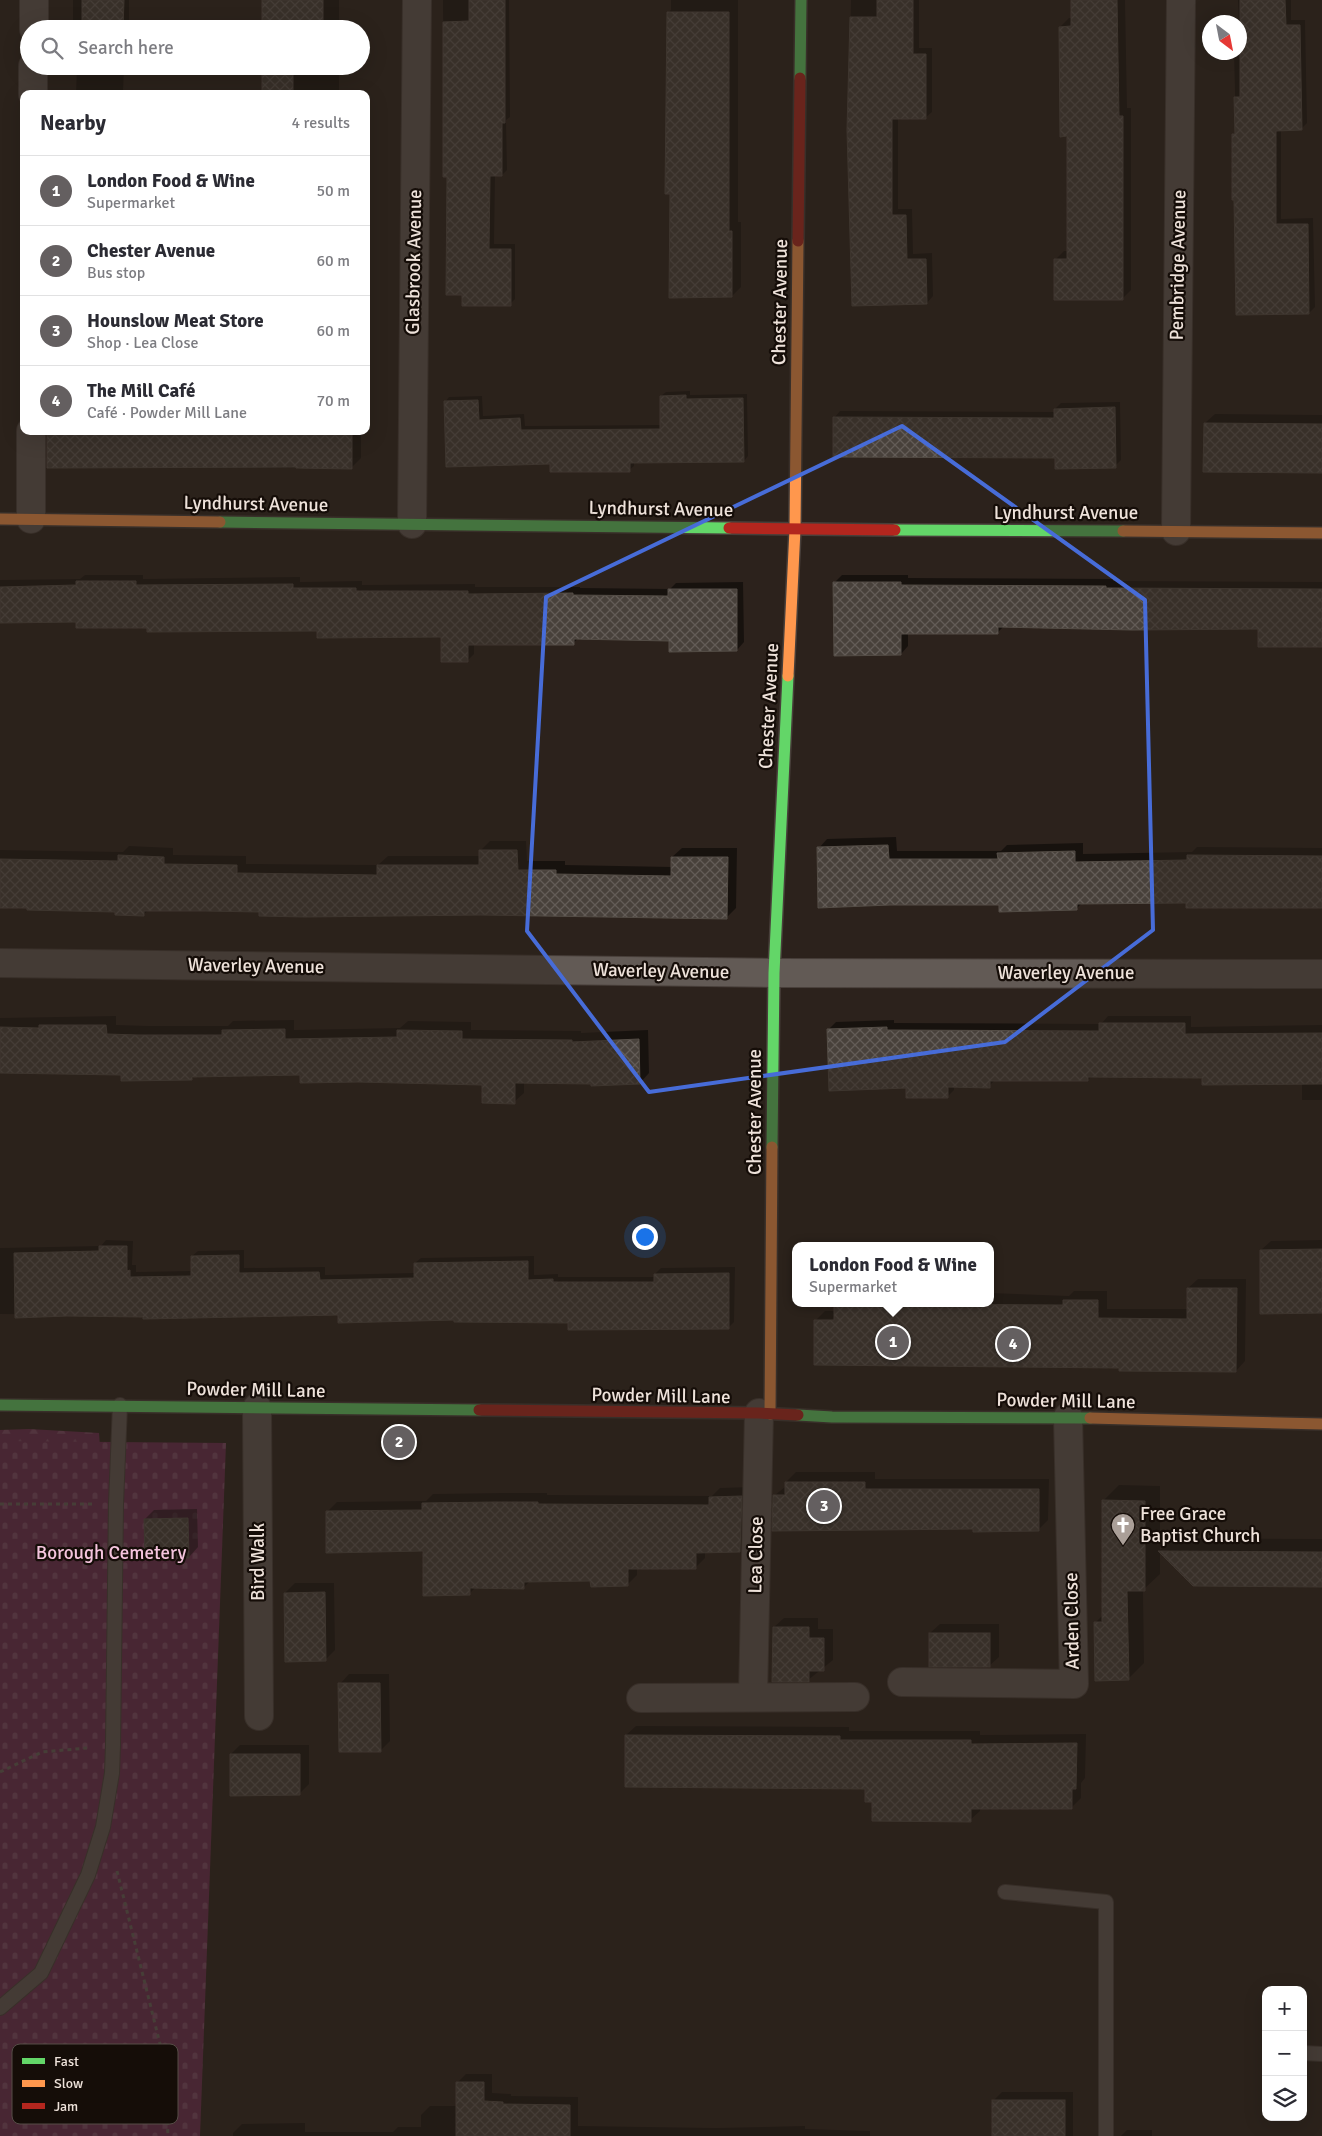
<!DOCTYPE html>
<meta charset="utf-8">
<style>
body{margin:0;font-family:Signika,sans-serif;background:#f2f2f3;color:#2b2b33}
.controls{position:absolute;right:15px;bottom:15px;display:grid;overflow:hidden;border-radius:10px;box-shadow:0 5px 20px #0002}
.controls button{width:45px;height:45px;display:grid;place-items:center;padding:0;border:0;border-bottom:1px solid #e1e1e2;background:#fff;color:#2b2b33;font:25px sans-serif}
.compass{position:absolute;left:1202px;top:15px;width:45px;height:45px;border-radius:50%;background:#fff;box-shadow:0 5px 20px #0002;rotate:148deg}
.you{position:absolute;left:644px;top:1236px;width:18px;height:18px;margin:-12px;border:4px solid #fff;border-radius:50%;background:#1a73e8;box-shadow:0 0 0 8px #1a73e833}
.badge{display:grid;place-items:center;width:32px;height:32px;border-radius:50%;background:#645f60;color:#fff;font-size:16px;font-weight:700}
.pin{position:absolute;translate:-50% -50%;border:2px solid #fff;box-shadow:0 1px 5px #0006}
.popup{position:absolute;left:792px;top:1242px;width:202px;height:65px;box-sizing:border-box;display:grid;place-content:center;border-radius:10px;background:#fff;filter:drop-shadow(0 1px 4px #0005);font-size:16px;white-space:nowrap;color:#7c7c81}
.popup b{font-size:19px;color:#2b2b33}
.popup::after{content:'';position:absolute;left:50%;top:100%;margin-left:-10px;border:10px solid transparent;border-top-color:#fff}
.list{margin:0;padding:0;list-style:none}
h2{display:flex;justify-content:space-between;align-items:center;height:65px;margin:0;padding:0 20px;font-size:21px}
h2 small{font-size:16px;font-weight:400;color:#7c7c81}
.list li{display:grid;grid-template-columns:32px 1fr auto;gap:15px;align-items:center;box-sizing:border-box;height:70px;padding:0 20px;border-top:1px solid #e1e1e2}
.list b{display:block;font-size:19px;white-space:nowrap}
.list p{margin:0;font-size:16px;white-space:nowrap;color:#7c7c81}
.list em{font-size:16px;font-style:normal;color:#7c7c81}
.icon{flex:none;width:28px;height:28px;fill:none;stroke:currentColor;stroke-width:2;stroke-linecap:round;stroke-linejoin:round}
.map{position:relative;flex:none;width:1322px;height:2136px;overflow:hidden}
.search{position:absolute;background:#fff;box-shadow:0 5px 20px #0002;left:20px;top:20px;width:350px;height:55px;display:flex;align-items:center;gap:12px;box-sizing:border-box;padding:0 18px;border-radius:28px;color:#7c7c81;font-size:19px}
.panel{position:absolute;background:#fff;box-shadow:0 5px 20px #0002;left:20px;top:90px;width:350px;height:345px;border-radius:10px}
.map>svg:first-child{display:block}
.forest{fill:url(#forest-firs)}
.cemetery{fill:url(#cemetery-stones)}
.shadow{fill:#0007}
.building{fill:url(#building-cross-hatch);stroke:#544d46}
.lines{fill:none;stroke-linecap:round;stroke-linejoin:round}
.lane-casing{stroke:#483f3a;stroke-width:16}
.street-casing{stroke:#483f3a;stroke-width:30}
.fast-casing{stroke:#483f3a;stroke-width:14}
.slow-casing{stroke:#483f3a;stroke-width:14}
.jam-casing{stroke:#483f3a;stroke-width:14}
.path{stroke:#675f5a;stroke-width:3;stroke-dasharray:4 4;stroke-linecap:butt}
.lane{stroke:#625a55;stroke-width:14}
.street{stroke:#625a55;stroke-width:28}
.fast{stroke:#63d668;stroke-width:11}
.slow{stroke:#ff974d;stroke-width:11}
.jam{stroke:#b3261e;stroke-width:11}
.marked{fill:none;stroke:#476cd8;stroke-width:4;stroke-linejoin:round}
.labels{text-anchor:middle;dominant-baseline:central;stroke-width:4.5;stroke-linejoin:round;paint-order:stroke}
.street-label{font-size:19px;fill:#eee2da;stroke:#150d08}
.poi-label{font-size:19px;fill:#eee2da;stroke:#150d08;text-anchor:start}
.park-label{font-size:19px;fill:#f4c4dd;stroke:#150d08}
.key{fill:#150d08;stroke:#564d47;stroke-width:1}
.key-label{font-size:14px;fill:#eee2da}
</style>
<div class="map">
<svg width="1322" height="2136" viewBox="0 0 1322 2136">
<defs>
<pattern id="forest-firs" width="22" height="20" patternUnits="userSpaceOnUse" patternTransform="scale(1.25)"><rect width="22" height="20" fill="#6b2c50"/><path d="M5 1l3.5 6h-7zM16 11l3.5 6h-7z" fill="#804a69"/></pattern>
<pattern id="cemetery-stones" width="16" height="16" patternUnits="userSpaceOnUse" patternTransform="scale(1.25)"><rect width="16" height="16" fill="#6b2c50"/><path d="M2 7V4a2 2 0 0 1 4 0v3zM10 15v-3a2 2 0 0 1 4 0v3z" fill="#804a69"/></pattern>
<pattern id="building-cross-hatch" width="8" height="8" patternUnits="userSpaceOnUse" patternTransform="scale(1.25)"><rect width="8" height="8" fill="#48413b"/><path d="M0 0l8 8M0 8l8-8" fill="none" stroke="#635c57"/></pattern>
</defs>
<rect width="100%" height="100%" fill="#2c221c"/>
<path class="forest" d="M29 1429 99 1433 100 1447 0 1495V1430Z"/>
<path class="cemetery" d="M0 1441 226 1443 200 2136H0Z"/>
<g class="shadow">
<rect x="73" y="0" width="56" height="29"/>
<rect x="263" y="0" width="76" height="29"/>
<path d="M443 0H509L510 117 506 120 507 170 502 175H495L494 244H515V299L510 304 449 175H444Z"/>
<path d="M671 0H738V222H741V287L732 296 671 193 668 13 671 10Z"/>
<path d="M851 0H919V48H932V112L925 118H898V209H912L913 254 932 253 933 296 927 303 848 130Z"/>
<path d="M1073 0H1125L1127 108H1131V290L1122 299 1055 260 1064 251H1068V135L1060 27 1069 18H1073Z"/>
<path d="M1238 0H1291V20H1305L1307 123 1301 129H1281V219L1313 218 1315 307 1309 313 1234 134 1236 132 1234 52H1240Z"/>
<path d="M77 66H124L123 94H76Z"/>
<path d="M263 66H339V94H261L264 89Z"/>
<path d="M690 391V395L747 394 748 456 744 461 634 462V466L629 470 552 462 445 402 449 397 482 396 483 416 524 414 525 426 661 425V396L666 392Z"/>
<path d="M1120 402 1121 460 1115 466 834 418 840 411 1055 412V409L1061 403Z"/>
<path d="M1215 414 1322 415V472L1205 423Z"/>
<path d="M47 431H361V458L351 468 48 466Z"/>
<path d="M85 575H143V579L300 577V582L362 581V585L475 584V587H580V588L670 589 676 583 743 582 744 642 737 650 670 639 579 638 573 643 474 644V654L467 661 442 635 318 630 149 627 77 621 0 622V580L80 579Z"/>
<path d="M842 575H908V578L1113 579V581L1322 582V645L1259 628 1004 626 998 632H908V646L901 654 835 582Z"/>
<path d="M896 837 897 851H1001L1007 845 1083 843V854L1192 852 1197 847 1322 848V907L1187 901 1082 903 1076 909 1000 903 819 848 827 839Z"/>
<path d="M490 841H526L527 861H565V865L672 867V857L682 848H737L736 908 726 918 149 910 143 915 117 911 0 907V850L123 852 129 846 173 848V855L246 856V864L378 865 388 856H480V851Z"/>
<path d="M116 1016V1025L149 1026H228L233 1021 294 1020V1030L400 1028 408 1021 471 1022V1030L581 1031V1033L648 1030 649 1073 640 1083 524 1082V1093L514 1102 483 1083 301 1074 195 1075 192 1079 122 1073 0 1072V1018Z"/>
<path d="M1108 1016H1191V1027L1322 1025V1100H1302V1083L1203 1076H1092L1088 1080 996 1079 989 1086H954V1090L947 1097 907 1087 828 1030 836 1022 894 1020V1023L1101 1024Z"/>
<path d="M106 1240 133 1241 132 1265H136V1272L192 1271V1256L198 1251 244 1250V1268L325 1267V1275L415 1273V1263L421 1258 534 1256V1275L558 1274V1277H655V1274L661 1268 735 1267 734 1322 729 1327 339 1314 144 1316 0 1314V1248L101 1246Z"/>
<path d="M1322 1240V1312L1261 1250 1271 1241Z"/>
<path d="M1198 1279H1246L1245 1361 1236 1371 1120 1366 816 1320 825 1311H835L837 1303H990V1293L1069 1296 1074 1291H1107V1309H1188V1288Z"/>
<path d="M796 1472H875V1479H1049L1048 1520 1038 1530 975 1528 774 1496 786 1486V1482Z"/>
<path d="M1119 1485 1160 1486V1550L1172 1538 1322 1539V1586L1160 1551V1574L1143 1590 1144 1663 1128 1679 1095 1623 1103 1615V1501Z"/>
<path d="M751 1487 750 1541 740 1550 705 1551V1558L696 1567 637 1568V1575L627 1585 592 1579 530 1581 524 1587H476L469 1594 424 1550 327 1512 337 1502 426 1501 433 1494 504 1493H547V1495L712 1496 720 1488Z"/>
<path d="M197 1509 198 1547 189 1557 145 1519 154 1510Z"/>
<path d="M295 1583H334L335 1650 325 1660 285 1593Z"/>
<path d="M784 1618H818V1629H833V1660L808 1680 774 1627Z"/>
<path d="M940 1624H999V1657L989 1666 930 1633Z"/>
<path d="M349 1674H389L390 1741 380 1751 340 1684Z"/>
<path d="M636 1726 849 1727V1731H980V1735L1086 1734 1085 1778 1081 1783V1798L1071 1808 980 1807V1811L970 1820 874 1801 866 1788 626 1735Z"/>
<path d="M240 1745H309V1784L299 1794 231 1754Z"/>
<path d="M466 2074H492V2093L511 2094V2096L578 2097V2126L716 2128 805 2126V2129L870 2131V2136H233V2133L242 2124 305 2123V2132H393L398 2127H421V2115L430 2106H457V2083Z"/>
<path d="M1002 2092H1073V2136H993L994 2100Z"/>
<path d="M1127 2130H1152V2136H1121Z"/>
</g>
<g class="building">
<path d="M82 0H124L123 29H82Z"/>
<rect x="262" y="0" width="61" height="29"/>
<path d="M469 0H505V123H502V176H490L489 249H511V306H462V295H446L447 177H443V22L469 21Z"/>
<path d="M877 0H913V54H926V119H892V215H906L907 259H926L927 304 852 306 847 130 850 17H877Z"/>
<path d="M1071 0H1117L1119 116H1123V300H1054V259H1067V136L1060 137 1059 27 1071 26Z"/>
<path d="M1240 0H1285L1286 25H1300L1302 130 1276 131V224H1308L1309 314 1236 315 1234 200H1232V134H1235L1234 97H1240Z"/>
<path d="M667 12H729V231H732V297L669 298 670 194H665Z"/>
<path d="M262 66H323V72H293V94H262Z"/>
<path d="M686 395V399L743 398 744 462 630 463V472H550V464L446 467 444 401 478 400 479 420 520 418 521 430 660 429V396Z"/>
<path d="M1115 407 1116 468 1055 469V458L833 457V417L1054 418V409Z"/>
<path d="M1204 423 1322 424V473L1203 472Z"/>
<path d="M47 431H352V469L296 468V467L47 468Z"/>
<path d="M76 581H136V585L293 584V588H356V591H468V594L573 593V595L668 596V589H737V651L669 652V641L574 639V645H468V662H441V637L317 638V631L147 632V628H76V622L0 623V587L76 585Z"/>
<path d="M833 582H901V585L1106 586V588L1322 589V647H1258V629L1132 630 998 627V634H901V655L834 656Z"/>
<path d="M888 845 889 859H998L997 853 1075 851V862L1187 860V855L1322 856V908H1186V903L1077 904V910L999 912V905H890L818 908 817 847Z"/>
<path d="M479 850H517L518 870H556V874L671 876V857H728L727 919 480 915 305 917 259 916V912L205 911H144V916L115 915V912L27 910V908H0V859L118 861V855L164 857V864L237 865V873L377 875V865H479Z"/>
<path d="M1099 1023H1185V1034L1322 1033V1084L1202 1085V1078L1088 1077V1081H990V1088L948 1087V1098H906V1088L829 1091 827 1029 887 1027V1030L1099 1031Z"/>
<path d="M39 1025H106L107 1034 138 1035H222V1030L285 1029V1039L397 1037V1030L462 1031V1039L572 1040V1042L639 1039 640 1084 591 1086V1084L515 1083V1104L482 1103V1085L358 1082 300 1083V1075L192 1077V1080L121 1081V1075L0 1073V1027L39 1028Z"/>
<path d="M99 1246H127V1271L130 1270V1277L191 1276V1256L239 1255V1273L319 1272 320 1280 414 1278V1263L528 1261V1280L553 1279V1282H654V1274L729 1273V1329L568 1330V1323L454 1322V1320L338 1323V1315L143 1319V1317L67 1316 15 1318 14 1253 99 1251Z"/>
<path d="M1322 1249V1313L1260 1314V1250Z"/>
<path d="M1187 1288H1237L1236 1372 1119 1371V1368L814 1365V1320H834V1304L1063 1305V1300H1098V1318L1187 1319Z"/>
<path d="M785 1482H865V1489H1039V1531L973 1532V1529L772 1531 773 1495H785Z"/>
<path d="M742 1496 740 1552 696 1553V1569H628V1586L591 1587 590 1581 524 1582V1589L470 1588V1595L423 1596V1551L326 1553V1511L422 1510V1503L494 1502H538V1504L709 1505V1497Z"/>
<path d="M1102 1500 1145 1501V1591H1127L1129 1680 1095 1681 1094 1622H1102Z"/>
<path d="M188 1518 189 1558 145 1559 144 1519Z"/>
<path d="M1158 1551 1322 1552V1587L1193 1586Z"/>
<path d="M325 1592 326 1661 285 1662 284 1593Z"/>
<path d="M773 1627H809V1638H824V1671H809V1682H772Z"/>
<rect x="929" y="1633" width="61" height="34"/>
<path d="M338 1683H380L381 1752H339Z"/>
<path d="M625 1735 840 1736V1740H971V1744L1077 1743 1076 1789H1072V1809H971V1822L872 1821V1802H865V1789L625 1787Z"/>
<path d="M230 1754H300V1795L230 1796Z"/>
<path d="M456 2082H484V2101L503 2102V2104L570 2105V2136H456Z"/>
<rect x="992" y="2100" width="73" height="36"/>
</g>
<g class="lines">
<g class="lane-casing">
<g id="lane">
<path d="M1005 1892 1106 1902V2136"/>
<path d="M0 2008 41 1973 88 1875 103 1827 112 1773 113 1745 116 1504 120 1405"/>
<path d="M1303 2053 1322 2054"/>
</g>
</g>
<g class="street-casing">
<g id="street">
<path d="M34 29V0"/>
<path d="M33 94V66"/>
<path d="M31 519V431"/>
<path d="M412 524 417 0"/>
<path d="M1176 531 1181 0"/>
<path d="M0 963 774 973 1322 974"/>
<path d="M257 1408 259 1716"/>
<path d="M902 1682 1074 1684 1068 1417"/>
<path d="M753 1697 759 1413"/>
<path d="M641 1698 855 1697"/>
</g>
</g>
<g class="fast-casing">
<g id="fast">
<path d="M800 78 801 0"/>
<path d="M220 522 729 528"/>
<path d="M895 530 1123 531"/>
<path d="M772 1147 774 973 788 676"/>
<path d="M0 1405 479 1410"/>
<path d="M798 1415 832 1417 1090 1418"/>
</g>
</g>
<g class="slow-casing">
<g id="slow">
<path d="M0 519 220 522"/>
<path d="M1123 531 1322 533"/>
<path d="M788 676 795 529 798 241"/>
<path d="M770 1414 772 1147"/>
<path d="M1090 1418 1322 1424"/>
</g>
</g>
<g class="jam-casing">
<g id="jam">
<path d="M798 241 800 78"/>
<path d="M729 528 895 530"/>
<path d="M479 1410 759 1413 798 1415"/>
</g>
</g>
<g class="path">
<path d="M0 1504H92"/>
<path d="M0 1772 42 1752 87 1748"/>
<path d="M117 1871 164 2060 168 2136"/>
</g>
<use href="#lane" class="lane"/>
<use href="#street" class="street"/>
<use href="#fast" class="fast"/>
<use href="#slow" class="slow"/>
<use href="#jam" class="jam"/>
</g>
<path d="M0 0H1322V2136H0ZM902 426 1145 600 1153 930 1005 1042 649 1092 527 931 546 597Z" fill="#2c221c" fill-opacity=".55" fill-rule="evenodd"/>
<path class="marked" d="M902 426 1145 600 1153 930 1005 1042 649 1092 527 931 546 597Z"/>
<defs>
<g id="church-pin" transform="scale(1.25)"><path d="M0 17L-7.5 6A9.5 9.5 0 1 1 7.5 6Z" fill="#aa9f98" stroke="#150d08"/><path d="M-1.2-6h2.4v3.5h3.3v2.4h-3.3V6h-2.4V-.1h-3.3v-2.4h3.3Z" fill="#fff"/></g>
</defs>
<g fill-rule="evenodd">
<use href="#church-pin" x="1123" y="1525"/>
</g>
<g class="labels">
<g class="street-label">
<text transform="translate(414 262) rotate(-89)">Glasbrook Avenue</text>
<text transform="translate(1178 265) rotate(-89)">Pembridge Avenue</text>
<text transform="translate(780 302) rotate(-89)">Chester Avenue</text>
<text transform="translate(256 504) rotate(1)">Lyndhurst Avenue</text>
<text transform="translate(661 509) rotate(1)">Lyndhurst Avenue</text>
<text x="1066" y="513">Lyndhurst Avenue</text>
<text transform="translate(769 706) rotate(-87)">Chester Avenue</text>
<text transform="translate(256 966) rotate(1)">Waverley Avenue</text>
<text transform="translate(661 971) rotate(1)">Waverley Avenue</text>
<text x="1066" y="973">Waverley Avenue</text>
<text transform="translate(755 1112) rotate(-90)">Chester Avenue</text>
<text transform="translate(256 1390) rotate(1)">Powder Mill Lane</text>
<text transform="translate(661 1396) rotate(1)">Powder Mill Lane</text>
<text transform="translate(1066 1401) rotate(1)">Powder Mill Lane</text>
<text transform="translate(756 1555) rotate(-89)">Lea Close</text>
<text transform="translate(258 1562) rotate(-90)">Bird Walk</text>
<text transform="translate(1072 1621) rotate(-91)">Arden Close</text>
</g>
<g class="poi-label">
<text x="1140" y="1514">Free Grace<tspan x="1140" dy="22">Baptist Church</tspan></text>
</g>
<g class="park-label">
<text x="111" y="1553">Borough Cemetery</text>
</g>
</g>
<rect x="12" y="2044" width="166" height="80" rx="8" class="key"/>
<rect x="22" y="2058" width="23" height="6" fill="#63d668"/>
<rect x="22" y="2080" width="23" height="7" fill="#ff974d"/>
<rect x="22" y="2103" width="23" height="6" fill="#b3261e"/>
<g class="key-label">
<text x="54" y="2066">Fast</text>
<text x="54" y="2088">Slow</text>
<text x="54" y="2111">Jam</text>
</g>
</svg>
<div class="controls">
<button>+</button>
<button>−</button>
<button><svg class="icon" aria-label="layers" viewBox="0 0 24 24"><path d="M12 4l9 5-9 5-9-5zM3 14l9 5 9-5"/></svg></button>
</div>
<svg class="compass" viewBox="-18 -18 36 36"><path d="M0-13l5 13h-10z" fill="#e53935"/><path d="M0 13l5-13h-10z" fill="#7c7c81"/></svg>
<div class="you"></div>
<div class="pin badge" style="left:893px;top:1342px">1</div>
<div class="popup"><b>London Food &amp; Wine</b>Supermarket</div>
<div class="pin badge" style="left:399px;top:1442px">2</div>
<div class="pin badge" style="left:824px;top:1506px">3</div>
<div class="pin badge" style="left:1013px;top:1344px">4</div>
<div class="search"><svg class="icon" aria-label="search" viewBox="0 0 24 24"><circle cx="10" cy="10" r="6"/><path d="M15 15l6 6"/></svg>Search here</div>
<section class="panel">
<h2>Nearby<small>4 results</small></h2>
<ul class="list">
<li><span class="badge">1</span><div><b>London Food &amp; Wine</b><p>Supermarket</p></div><em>50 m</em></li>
<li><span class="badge">2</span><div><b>Chester Avenue</b><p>Bus stop</p></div><em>60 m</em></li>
<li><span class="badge">3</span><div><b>Hounslow Meat Store</b><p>Shop · Lea Close</p></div><em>60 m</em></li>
<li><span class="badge">4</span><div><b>The Mill Café</b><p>Café · Powder Mill Lane</p></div><em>70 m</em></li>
</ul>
</section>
</div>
